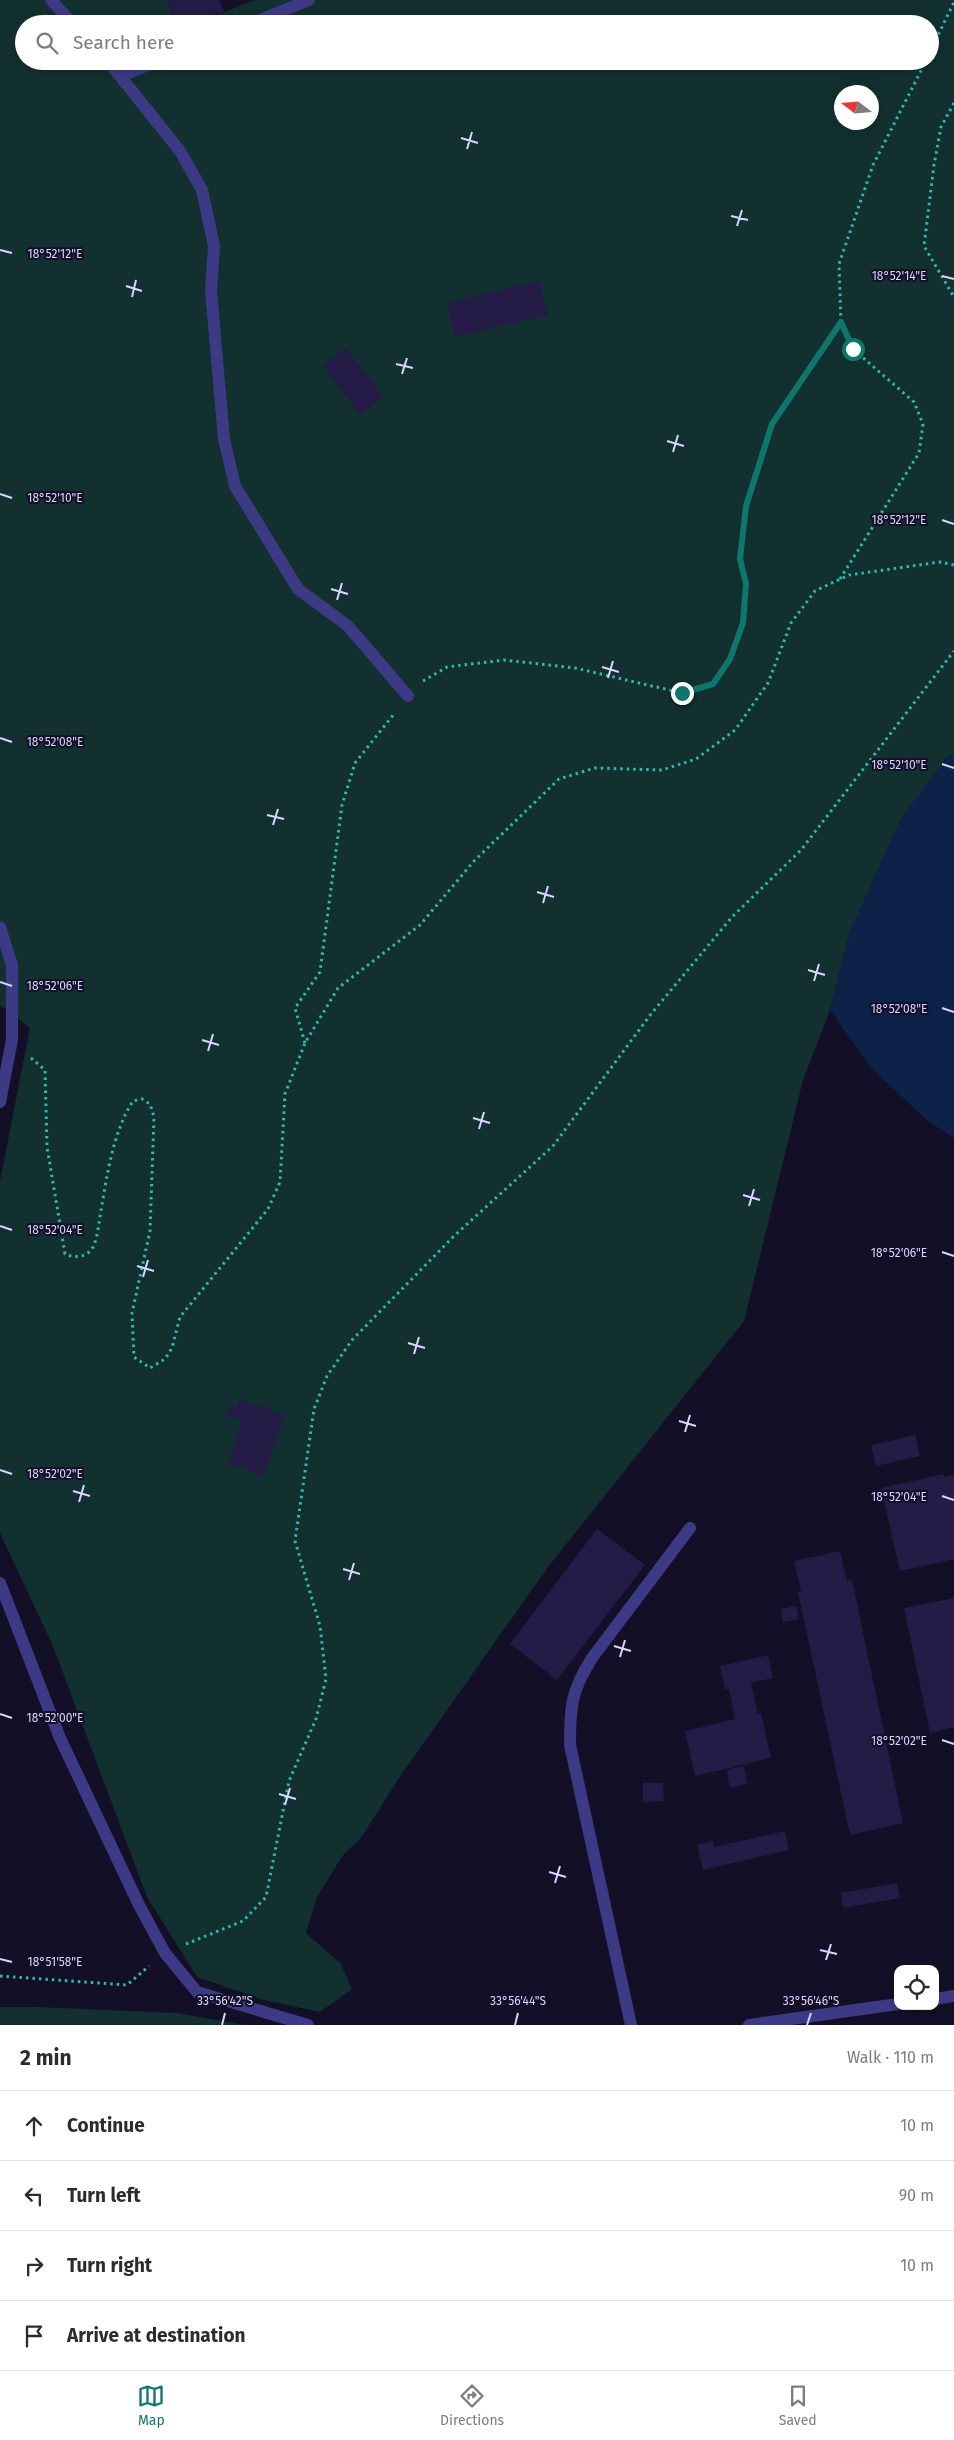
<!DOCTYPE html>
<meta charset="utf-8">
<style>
body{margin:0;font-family:"Fira Sans",sans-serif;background:#f2f2f3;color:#2b2b33}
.controls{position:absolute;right:15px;bottom:15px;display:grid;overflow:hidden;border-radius:10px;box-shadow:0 2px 12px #0003}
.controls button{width:45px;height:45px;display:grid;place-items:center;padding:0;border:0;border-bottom:1px solid #e1e1e2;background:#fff;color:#2b2b33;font:25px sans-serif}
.compass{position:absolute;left:834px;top:85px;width:45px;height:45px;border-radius:50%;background:#fff;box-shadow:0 2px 12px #0003;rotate:286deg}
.stop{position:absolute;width:15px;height:15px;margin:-11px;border:4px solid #0f766e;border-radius:50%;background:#fff}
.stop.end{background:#0f766e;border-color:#fff;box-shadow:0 1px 5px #0008}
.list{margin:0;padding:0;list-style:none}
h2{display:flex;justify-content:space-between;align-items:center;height:65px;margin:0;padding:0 20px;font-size:21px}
h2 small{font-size:16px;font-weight:400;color:#7c7c81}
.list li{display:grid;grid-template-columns:32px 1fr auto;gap:15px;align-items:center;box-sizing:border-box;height:70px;padding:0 20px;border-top:1px solid #e1e1e2}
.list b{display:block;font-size:19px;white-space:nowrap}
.list em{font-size:16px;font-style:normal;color:#7c7c81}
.icon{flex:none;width:28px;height:28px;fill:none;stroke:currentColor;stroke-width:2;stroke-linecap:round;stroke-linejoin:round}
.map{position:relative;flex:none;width:954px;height:2025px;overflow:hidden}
.search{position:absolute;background:#fff;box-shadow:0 2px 12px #0003;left:15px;right:15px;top:15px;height:55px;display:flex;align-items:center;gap:12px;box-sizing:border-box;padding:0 18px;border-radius:28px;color:#7c7c81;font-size:19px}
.sheet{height:345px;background:#fff}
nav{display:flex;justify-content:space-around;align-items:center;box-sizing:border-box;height:70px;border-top:1px solid #e1e1e2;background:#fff;font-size:14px;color:#7c7c81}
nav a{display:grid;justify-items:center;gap:2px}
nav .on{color:#0f766e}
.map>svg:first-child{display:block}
.green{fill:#12302f;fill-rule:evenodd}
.water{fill:#0c2248}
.building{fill:#241b47}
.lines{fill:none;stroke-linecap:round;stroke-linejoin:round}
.path{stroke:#2fb8b0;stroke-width:3;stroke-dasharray:2.5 4;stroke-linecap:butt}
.lane{stroke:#3d3a85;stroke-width:12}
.street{stroke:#3d3a85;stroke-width:12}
.route{stroke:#0f766e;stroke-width:6}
.ticks{fill:none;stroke:#d9d4ff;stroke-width:2}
.ticks-label{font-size:12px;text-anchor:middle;fill:#d9d4ff;stroke:#130f26;stroke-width:4;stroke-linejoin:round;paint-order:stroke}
</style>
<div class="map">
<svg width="954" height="2025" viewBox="0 0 954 2025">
<rect width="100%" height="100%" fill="#130f26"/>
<g class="green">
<path d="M0 0H167L176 24H24V61H930V24H193L255 0H954V754L946 758 850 931 830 1010 803 1080 744 1321 548 1567 399 1778 361 1838 343 1855 317 1897 306 1933 341 1964 352 1989 320 2012 264 2000 197 1977 147 1897 53 1646 0 1533V1181L30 1028 0 1005ZM842 92H872V122H842Z"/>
<path d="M0 2007H36L177 2013 245 2025H0Z"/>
</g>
<path class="water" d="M954 754V1138L928 1121 871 1068 830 1010 850 931 900 820 946 758Z"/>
<g class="building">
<path d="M167 0H219L224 12 193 24H176Z"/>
<path d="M539 281 548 315 455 337 447 303Z"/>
<path d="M346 348 383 397 360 415 323 365Z"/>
<path d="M239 1399 284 1415 264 1476 228 1464 242 1421 226 1415 230 1405 237 1407Z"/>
<path d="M915 1435 920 1456 876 1466 871 1445Z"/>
<path d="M944 1474V1477L954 1475V1559L900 1571 881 1488Z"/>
<path d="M597 1529 645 1565 557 1680 510 1644Z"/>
<path d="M840 1551 847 1581 852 1580 903 1823 850 1835 798 1592 801 1591 794 1561Z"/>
<path d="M954 1598V1727L930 1733 904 1608Z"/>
<path d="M796 1606 799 1619 783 1622 781 1609Z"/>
<path d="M768 1655 773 1678 751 1683 758 1714 761 1713 771 1758 695 1776 685 1731 735 1719 729 1689H725L720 1666Z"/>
<path d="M744 1766 747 1784 730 1788 727 1770Z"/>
<path d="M643 1783H663L664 1801 643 1802Z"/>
<path d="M785 1831 789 1850 703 1870 697 1844 713 1841 714 1847Z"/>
<path d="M897 1883 900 1898 843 1908 841 1893Z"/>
</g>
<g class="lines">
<g class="path">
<path d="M930 52 954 2"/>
<path d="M954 103 941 127 934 165 924 246 954 297"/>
<path d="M840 579 919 453 923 424 914 402 853 349 841 322 839 264 873 165 926 61"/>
<path d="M423 681 447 667 504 660 575 668 682 693 713 684 729 659 743 623 746 584 740 559 746 506 772 424 841 322"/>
<path d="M305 1043 295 1008 320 972 342 805 355 763 394 714"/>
<path d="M31 1058 45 1070 47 1147 65 1254C76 1259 89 1257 94 1245 98 1235 99 1221 101 1211 107 1175 113 1132 133 1101L142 1099 150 1104 154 1117 150 1231 132 1313 134 1357 150 1368 165 1359 172 1348 180 1317 268 1209 280 1182 285 1094 305 1043 338 988 420 925 474 861 559 779 595 768 662 770 696 759 735 730 768 683 791 623 815 591 849 575 940 562 954 565"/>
<path d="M186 1944 243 1921 266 1897 289 1781 316 1719 326 1679 320 1626 295 1541 314 1409 327 1376 352 1340 454 1236 553 1146 651 1014 732 917 801 850 954 651"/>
<path d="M0 1976 127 1985 149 1966"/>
</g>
<path class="lane" d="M631 2025 570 1745C570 1707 571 1691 592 1658L690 1528"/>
<g class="street">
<path d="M51 0 73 24"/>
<path d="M250 24 309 0"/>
<path d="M108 61 180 151 202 190 214 246 211 291 224 439 235 486 298 589 348 626 408 696"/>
<path d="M121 76 158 61"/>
<path d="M0 927 12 965V1040L0 1102"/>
<path d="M0 1583 60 1738 139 1905 165 1953 197 1992 308 2025"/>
<path d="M935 1999 954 1996"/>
<path d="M749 2025 898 2004"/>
</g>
</g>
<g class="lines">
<path class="route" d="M682 693 713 684 730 659 743 623 746 584 740 559 746 506 772 424 841 322 853 349"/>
</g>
<path class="ticks" d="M461 138 478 143M467 149 472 132M731 216 748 220M737 226 742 210M0 250 12 253M942 276 954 279M126 286 142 291M132 297 136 280M396 364 413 368M402 374 407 358M667 441 684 446M673 452 678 435M0 494 12 498M942 520 954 524M331 589 348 594M337 600 342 583M602 667 619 672M608 678 613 661M0 738 12 742M942 764 954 768M267 815 284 819M273 825 278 809M537 892 554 897M543 903 548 886M808 970 825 975M814 981 819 964M0 982 12 986M942 1008 954 1012M202 1040 219 1045M208 1051 213 1034M473 1118 490 1123M479 1129 484 1112M743 1195 760 1200M749 1206 754 1189M0 1226 12 1230M942 1252 954 1256M137 1266 154 1271M143 1277 148 1260M408 1343 425 1348M414 1354 419 1337M679 1421 696 1426M685 1432 690 1415M0 1470 12 1474M73 1491 90 1496M942 1496 954 1500M79 1502 84 1485M343 1569 360 1574M349 1580 354 1563M614 1646 631 1651M620 1657 625 1640M0 1714 12 1718M942 1740 954 1744M279 1794 296 1799M285 1805 290 1788M549 1872 566 1877M555 1883 560 1866M820 1950 837 1954M0 1959 12 1962M826 1960 831 1944M222 2025 225 2013M515 2025 518 2013M807 2025 811 2013"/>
<g class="ticks-label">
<text x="55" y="258">18°52'12"E</text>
<text x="899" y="280">18°52'14"E</text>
<text x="55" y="502">18°52'10"E</text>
<text x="899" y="524">18°52'12"E</text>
<text x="55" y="746">18°52'08"E</text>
<text x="899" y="769">18°52'10"E</text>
<text x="55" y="990">18°52'06"E</text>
<text x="899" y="1013">18°52'08"E</text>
<text x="55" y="1234">18°52'04"E</text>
<text x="899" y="1257">18°52'06"E</text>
<text x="55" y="1478">18°52'02"E</text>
<text x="899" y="1501">18°52'04"E</text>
<text x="55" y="1722">18°52'00"E</text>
<text x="899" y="1745">18°52'02"E</text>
<text x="55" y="1966">18°51'58"E</text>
<text x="225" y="2005">33°56'42"S</text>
<text x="518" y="2005">33°56'44"S</text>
<text x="811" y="2005">33°56'46"S</text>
</g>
</svg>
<div class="controls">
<button><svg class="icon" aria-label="locate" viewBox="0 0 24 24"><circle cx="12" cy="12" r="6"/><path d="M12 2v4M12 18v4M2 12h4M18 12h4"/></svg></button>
</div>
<svg class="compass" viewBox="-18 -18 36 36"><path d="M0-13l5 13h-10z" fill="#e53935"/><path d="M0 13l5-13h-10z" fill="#7c7c81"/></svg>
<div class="stop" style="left:853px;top:349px"></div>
<div class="stop end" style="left:682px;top:693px"></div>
<div class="search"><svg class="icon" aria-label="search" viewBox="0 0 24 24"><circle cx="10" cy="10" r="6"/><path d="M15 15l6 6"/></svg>Search here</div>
</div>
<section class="sheet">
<h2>2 min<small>Walk · 110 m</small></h2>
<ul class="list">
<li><svg class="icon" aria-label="ahead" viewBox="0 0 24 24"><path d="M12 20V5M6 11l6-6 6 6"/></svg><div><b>Continue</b></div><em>10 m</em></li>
<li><svg class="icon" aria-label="left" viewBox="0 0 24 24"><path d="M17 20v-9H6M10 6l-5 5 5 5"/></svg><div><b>Turn left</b></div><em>90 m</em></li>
<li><svg class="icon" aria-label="right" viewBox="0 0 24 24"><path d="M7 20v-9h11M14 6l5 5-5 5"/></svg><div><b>Turn right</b></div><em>10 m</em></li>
<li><svg class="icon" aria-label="arrive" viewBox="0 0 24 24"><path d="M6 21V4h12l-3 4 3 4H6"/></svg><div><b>Arrive at destination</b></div></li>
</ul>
</section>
<nav>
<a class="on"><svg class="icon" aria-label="map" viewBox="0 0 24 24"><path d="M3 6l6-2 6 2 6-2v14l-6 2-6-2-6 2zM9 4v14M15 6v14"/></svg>Map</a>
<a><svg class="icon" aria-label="directions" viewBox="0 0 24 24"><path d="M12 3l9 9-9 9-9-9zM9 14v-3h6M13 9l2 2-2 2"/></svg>Directions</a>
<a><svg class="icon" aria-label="saved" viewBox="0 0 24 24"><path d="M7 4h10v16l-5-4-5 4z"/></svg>Saved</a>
</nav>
